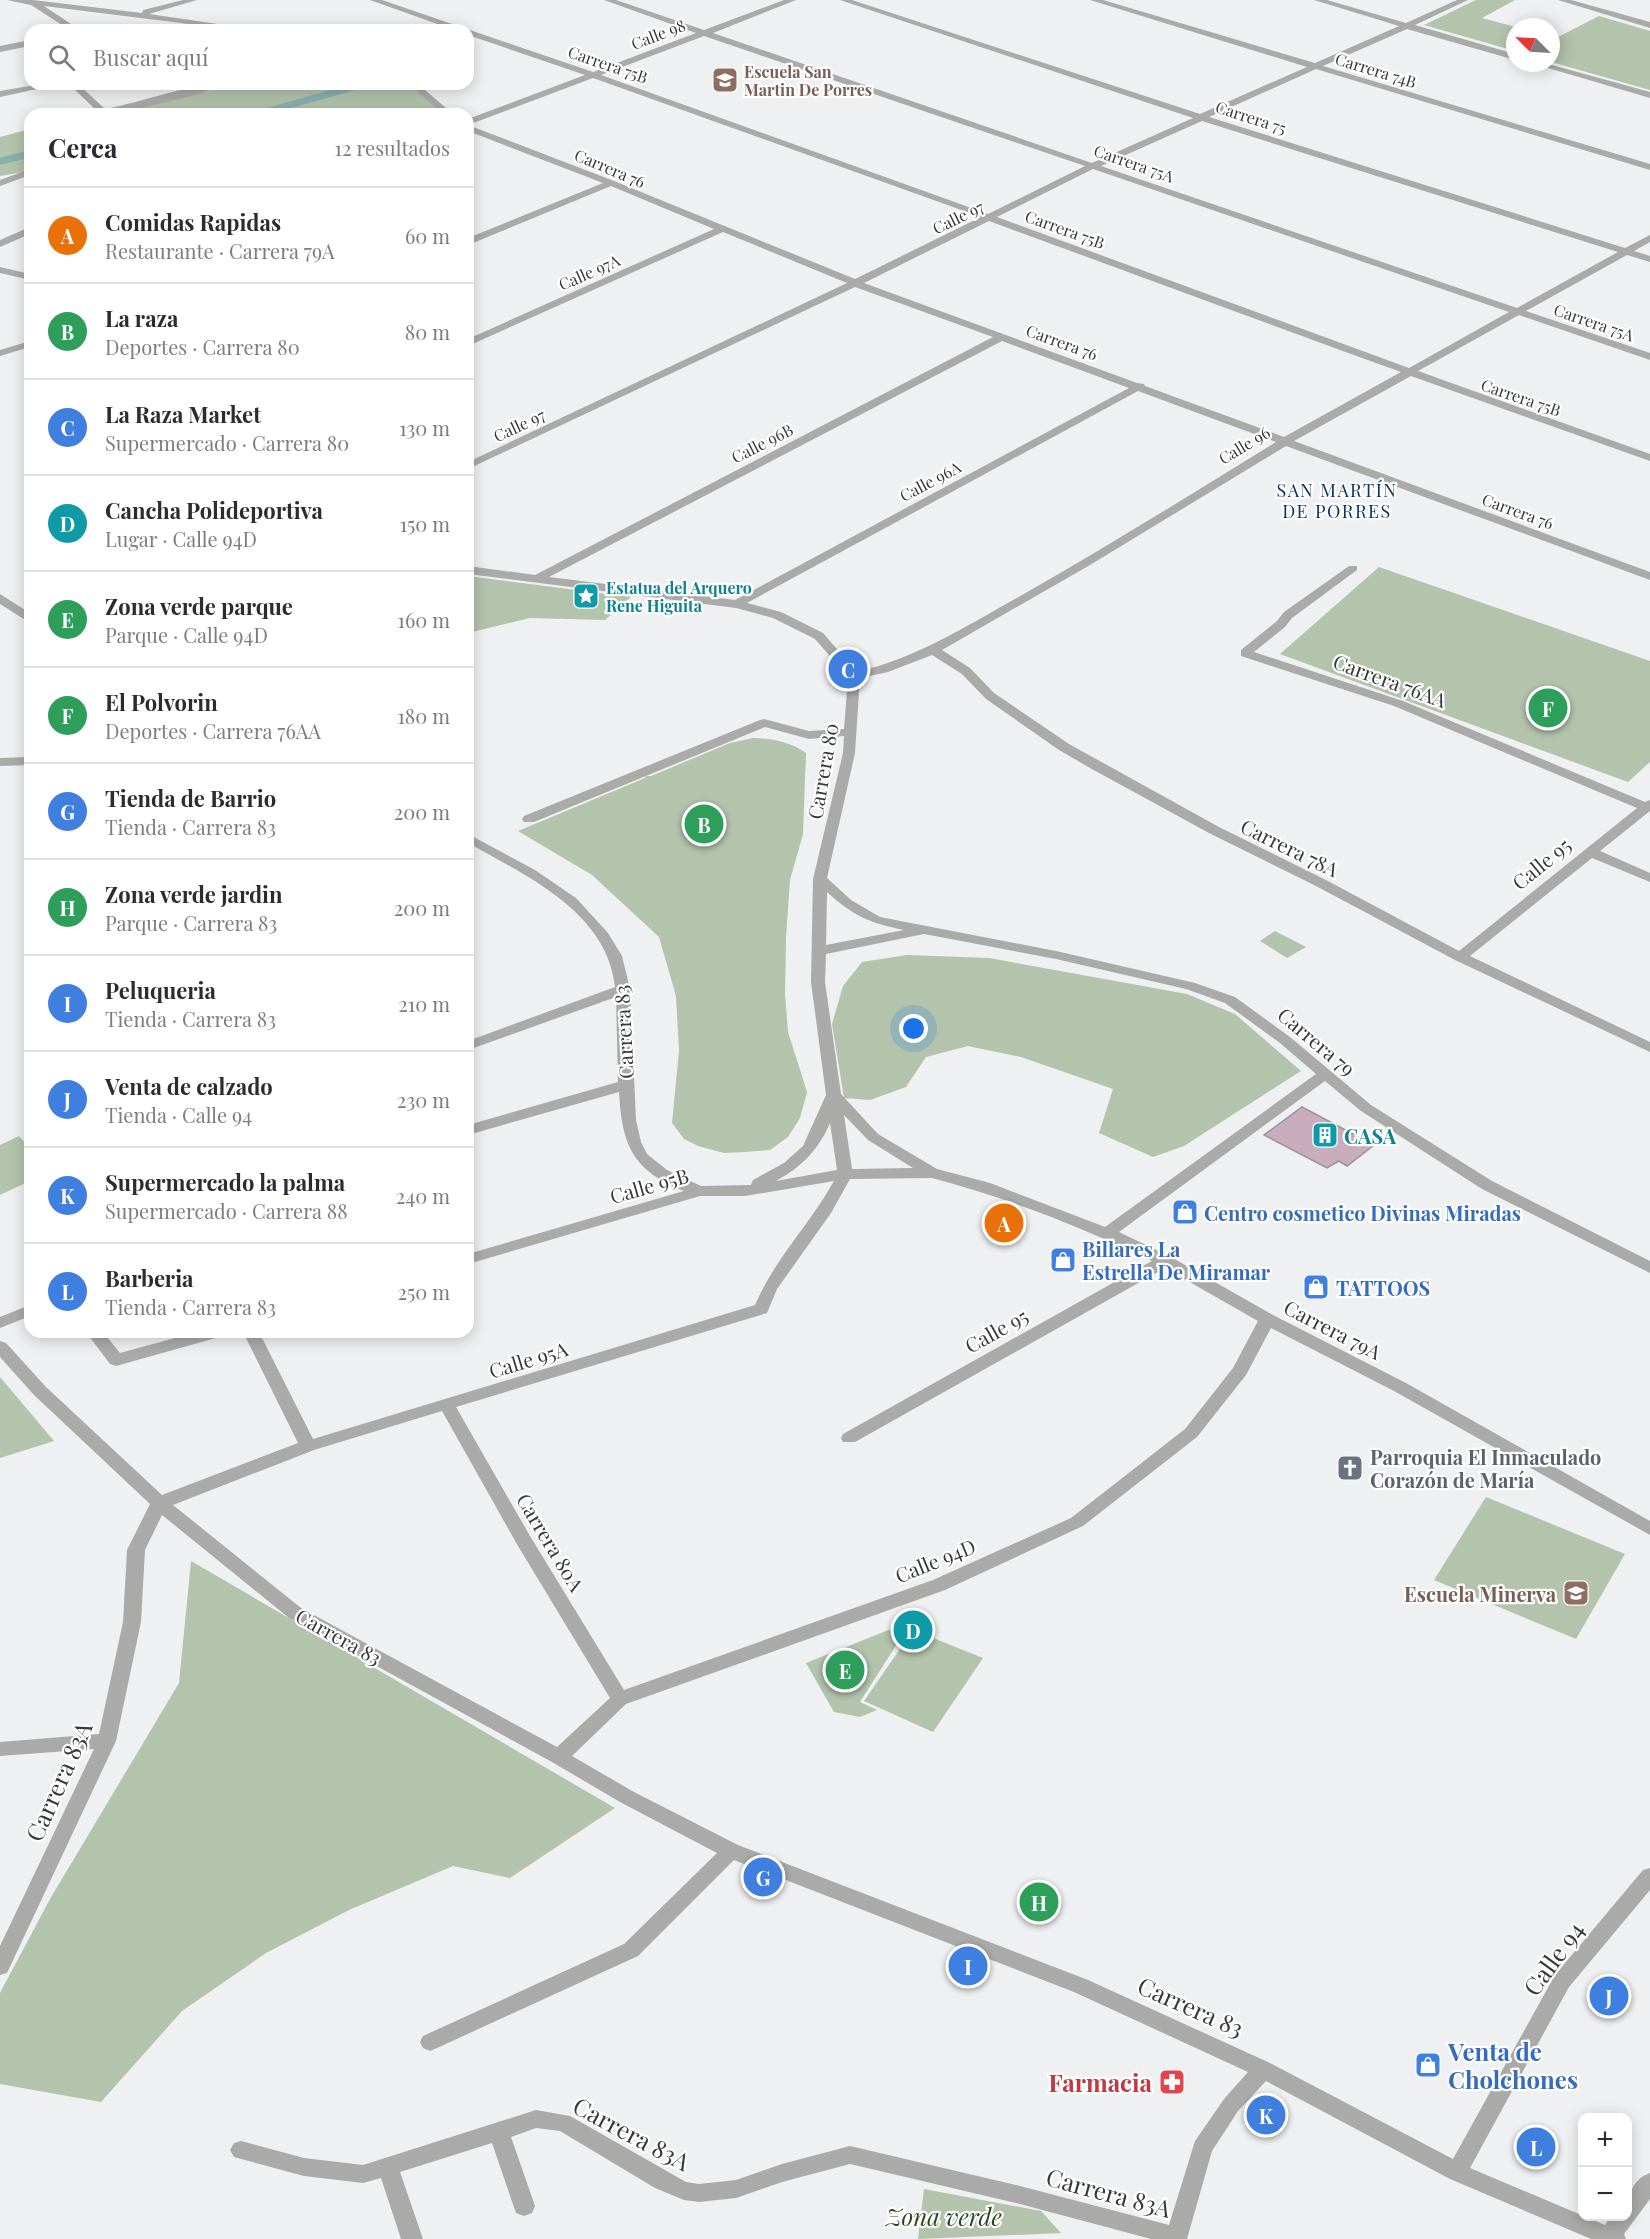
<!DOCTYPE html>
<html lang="es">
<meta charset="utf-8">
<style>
body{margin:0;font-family:"Playfair Display",serif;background:#f7f7f7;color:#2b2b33}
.controls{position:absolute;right:18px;bottom:18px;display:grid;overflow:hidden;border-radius:12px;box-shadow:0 3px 15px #0003}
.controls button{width:54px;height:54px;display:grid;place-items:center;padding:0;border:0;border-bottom:2px solid #e1e1e2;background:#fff;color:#2b2b33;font:30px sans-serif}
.compass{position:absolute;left:1506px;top:18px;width:54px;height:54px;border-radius:50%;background:#fff;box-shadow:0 3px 15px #0003;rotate:294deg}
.you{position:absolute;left:914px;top:1029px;width:21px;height:21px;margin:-15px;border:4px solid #fff;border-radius:50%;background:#1a73e8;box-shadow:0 0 0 9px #1a73e833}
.badge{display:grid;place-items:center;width:39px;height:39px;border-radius:50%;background:#7c3aed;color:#fff;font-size:20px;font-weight:700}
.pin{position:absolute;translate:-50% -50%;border:3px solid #fff;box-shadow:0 2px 6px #0006}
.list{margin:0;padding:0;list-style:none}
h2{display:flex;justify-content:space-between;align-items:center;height:78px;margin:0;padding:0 24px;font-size:26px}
h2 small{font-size:20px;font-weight:400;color:#7c7c81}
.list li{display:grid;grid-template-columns:39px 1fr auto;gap:18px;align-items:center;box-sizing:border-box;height:96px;padding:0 24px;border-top:2px solid #e1e1e2}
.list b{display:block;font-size:22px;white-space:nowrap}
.list p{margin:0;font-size:20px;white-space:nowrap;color:#7c7c81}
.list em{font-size:20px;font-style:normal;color:#7c7c81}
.icon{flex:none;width:33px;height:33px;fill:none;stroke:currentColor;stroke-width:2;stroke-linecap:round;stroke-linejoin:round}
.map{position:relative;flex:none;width:1650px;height:2239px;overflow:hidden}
.search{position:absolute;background:#fff;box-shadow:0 3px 15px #0003;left:24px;top:24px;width:450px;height:66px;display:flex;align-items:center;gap:15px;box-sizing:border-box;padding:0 21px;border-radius:18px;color:#7c7c81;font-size:22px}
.panel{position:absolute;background:#fff;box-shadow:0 3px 15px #0003;left:24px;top:108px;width:450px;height:1230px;border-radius:18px}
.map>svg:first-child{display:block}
.green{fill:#b3c3ac}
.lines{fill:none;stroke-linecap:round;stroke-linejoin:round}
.stream{stroke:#8aafaf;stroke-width:7}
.building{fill:#caadbc;stroke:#979596;stroke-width:1.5}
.minor{fill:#aaaaa9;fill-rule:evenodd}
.labels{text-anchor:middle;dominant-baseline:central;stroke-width:4.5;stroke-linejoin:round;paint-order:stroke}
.far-street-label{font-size:16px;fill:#38393a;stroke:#fff}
.far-education-label{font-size:16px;font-weight:bold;fill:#785e54;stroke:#fff;text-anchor:start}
.far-culture-label{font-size:16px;font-weight:bold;fill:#0d838f;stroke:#fff;text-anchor:start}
.far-neighbourhood-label{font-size:18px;letter-spacing:1.5px;fill:#0a3567;stroke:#fff}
.street-label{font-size:20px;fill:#38393a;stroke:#fff}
.culture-label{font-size:20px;font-weight:bold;fill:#0d838f;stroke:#fff;text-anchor:start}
.shop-label{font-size:20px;font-weight:bold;fill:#366cbe;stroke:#fff;text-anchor:start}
.worship-label{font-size:20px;font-weight:bold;fill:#5b616d;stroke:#fff;text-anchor:start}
.education-label{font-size:20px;font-weight:bold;fill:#785e54;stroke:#fff;text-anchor:end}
.near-street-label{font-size:24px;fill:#38393a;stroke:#fff}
.near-shop-label{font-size:24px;font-weight:bold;fill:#366cbe;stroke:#fff;text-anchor:start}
.near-health-label{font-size:24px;font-weight:bold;fill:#be3a42;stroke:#fff;text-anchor:end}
.near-park-label{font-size:24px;font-style:italic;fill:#2c4720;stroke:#fff}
</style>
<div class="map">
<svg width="1650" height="2239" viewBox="0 0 1650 2239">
<rect width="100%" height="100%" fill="#eef0f1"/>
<g class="green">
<path d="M1476 0H1515L1482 18 1516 27 1515 51 1424 25Z"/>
<path d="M1599 16 1650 31V90L1551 62V36L1558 37Z"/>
<path d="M229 84H413L448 114H93L209 91Z"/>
<path d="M30 129V171L0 176V137Z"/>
<path d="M1379 567 1650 661V762L1628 782 1280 654Z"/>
<path d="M468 576 631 597 605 620 530 618 468 633Z"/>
<path d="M753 738C774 739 788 741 806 753L803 834 790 880 786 937 785 995 788 1032 807 1092 800 1118 788 1137 770 1150 744 1152 724 1153 698 1146 684 1139 672 1123 679 1051 676 996 659 937 592 875 518 831 645 778 646 776H651L730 743Z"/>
<path d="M1275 931 1306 947 1287 958 1260 941Z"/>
<path d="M907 955 989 958 1187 994 1235 1014 1301 1071 1184 1146 1153 1157 1099 1133 1113 1089 1021 1057 968 1046 926 1057 906 1087 870 1100 844 1098 832 1024 843 986 862 962Z"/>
<path d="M19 1136 30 1148V1181L0 1195V1145Z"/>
<path d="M0 1377 54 1441 0 1458Z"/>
<path d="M1486 1497 1625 1554 1576 1639 1434 1580Z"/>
<path d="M191 1561 615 1808 510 1878 453 1866 349 1910 266 1953 182 2011 101 2102 0 2084V1993L50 1899 179 1683Z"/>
<path d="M896 1627 902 1636 860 1702 877 1710 860 1717 834 1712 806 1663Z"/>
<path d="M913 1630 983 1658 933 1732 864 1701Z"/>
<path d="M924 2189 1041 2211 1061 2233 918 2239Z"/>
</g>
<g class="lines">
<g class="stream">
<path d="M258 114 364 84"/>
<path d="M0 161 30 154"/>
</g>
</g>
<path class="building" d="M1302 1107 1374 1145 1347 1166 1339 1161 1327 1168 1264 1135Z"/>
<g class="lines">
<g class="minor">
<path d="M7 0H33L142 13 143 10 183 0H197L149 14 238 27 242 30H223L181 23 44 6 74 26 71 30H63L65 27 31 5Z"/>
<path d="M370 0H382L593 72 696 33 604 0H616L704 30 784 0H796L713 33 1092 163 1193 118 840 0H852L1200 114 1307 67 1090 0H1103L1315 63 1399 26 1314 0H1327L1406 23 1457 0H1468L1415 25 1515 54V60L1407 29 1323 66 1650 164V170L1316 69 1209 117 1625 248 1650 235V242L1634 251 1650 256V262L1627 255 1526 311 1650 353V360L1519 315 1418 371 1650 454V461L1411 376 1294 441 1650 572V580L1286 446 1090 565 942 650 970 668 994 693 1069 744 1219 827 1326 880 1459 951 1637 808 1394 706 1241 656V650L1277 621 1284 612 1349 566H1357V570L1292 618 1285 627 1254 652 1403 701 1645 802 1650 800V811L1600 851 1650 873V882L1592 858 1470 956 1650 1042V1052L1455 960 1316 886 1209 833 1090 768 1059 750 986 699 962 674 932 655 888 672 860 678 855 753 827 878 851 900 880 917 1056 951 1195 983 1235 997 1290 1037 1371 1105 1492 1181 1650 1261V1273L1482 1189 1361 1111 1325 1081 1119 1232 1171 1257 1273 1315 1406 1383 1650 1521V1535L1394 1391 1271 1328 1246 1375 1197 1437 1083 1526 945 1590 626 1704 572 1756 634 1792 738 1845 1088 1980 1270 2063 1453 2159 1555 1975 1643 1870 1650 1868V1890L1569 1987 1470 2168 1605 2225 1611 2216H1628C1628 2198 1630 2180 1650 2173V2199L1624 2234 1626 2239H1591L1450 2179 1266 2081 1238 2111 1212 2151 1187 2239H1151L1020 2204 850 2164 782 2182 736 2198 699 2202 684 2200 655 2188 560 2131 536 2128 511 2137 535 2206 532 2213 524 2216 516 2213 492 2143 400 2172 423 2239H401L381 2178 363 2183 304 2176 234 2157 230 2150 234 2143 241 2141 304 2158 363 2165 536 2110 570 2116 686 2182 699 2184 736 2180 782 2164 850 2146 1020 2186 1169 2225 1195 2141 1224 2099 1248 2072 1074 1992 734 1860 638 1956 437 2048 430 2051 423 2048 420 2042 423 2036 624 1944 717 1853 620 1802 552 1762 289 1618 162 1515 145 1550 141 1622 116 1741 7 1973 0 1975V1946L94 1749 0 1756V1742L99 1734 123 1622 127 1550 150 1504 34 1395 0 1357V1341L6 1343 46 1387 162 1495 298 1443 243 1332H259L313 1439 755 1305C774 1260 810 1224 834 1181L745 1196H700L468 1264V1254L684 1191C632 1170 622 1145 619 1092L468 1135V1125L618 1082 616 997 468 1050V1041L615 987C607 912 527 876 468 843V834L535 870 576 898 608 933 622 956 630 989 636 1120 641 1142 647 1154 667 1170 701 1186 751 1185 753 1180 784 1163 803 1146 826 1095 811 982 813 879 843 753 844 736 809 739 765 727 534 822H524L522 819 524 816 760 720 764 719 809 731 844 729 848 677 815 639 773 618 736 608 468 574V566L535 575 993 337 855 287 468 469V462L847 283 723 232 468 346V339L714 229 611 186 468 245V238L603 183 468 131V125L614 181 855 279 981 217 593 78 468 125V119L585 75 468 35V30H454ZM704 36 1085 166 988 214 601 75ZM1202 121 1618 252 1517 308 1101 166ZM1093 169 1509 312 1409 368 997 217ZM989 221 1351 354 1401 372 1284 437 1145 386 1144 384 1137 383 864 283ZM1002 341 1129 388 735 600 549 577ZM1138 391 1276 442C1192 494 1108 546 1022 595 968 625 917 658 857 672L823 633 781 612 747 603ZM827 892C853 916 870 923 904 930L826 945ZM924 934 1056 959 1186 989 1225 1003 1280 1043 1316 1074 1105 1227 990 1183 937 1169 878 1134 841 1094 825 982 826 954ZM844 1115 868 1140 913 1168 852 1169ZM830 1123 837 1170 776 1181C802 1167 819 1149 830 1123ZM932 1178C1008 1198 1082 1227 1152 1261L843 1434 841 1438 843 1442H855L1165 1268 1258 1321 1233 1368 1185 1429 1071 1518 933 1580 624 1690 530 1536 456 1407 767 1313 777 1289 831 1213 850 1179ZM442 1411 518 1546 610 1698 557 1747 301 1608 173 1505 314 1450Z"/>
<path d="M1558 0H1571L1650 22V28Z"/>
<path d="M30 40V46L0 52V46Z"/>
<path d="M1531 63H1545L1650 92V98Z"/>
<path d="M41 84H60L0 97V91Z"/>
<path d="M69 84H78L105 109C144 102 186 84 224 84 210 94 119 114 100 114Z"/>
<path d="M409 84H418L453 114H443Z"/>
<path d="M30 169V175L0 186V180Z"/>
<path d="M30 227V234L0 247V240Z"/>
<path d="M0 267 30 274V280L0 273Z"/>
<path d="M30 341V347L0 356V350Z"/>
<path d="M0 594 30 613V623L0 604Z"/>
<path d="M30 757V765L0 766V758Z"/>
<path d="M30 1305V1316L0 1328V1317Z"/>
<path d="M86 1332H103L120 1353 197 1332H225L223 1336 116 1366 110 1364Z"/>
</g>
</g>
<defs>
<g id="school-square" transform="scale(1.35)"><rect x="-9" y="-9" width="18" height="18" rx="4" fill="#8d6e63" stroke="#fff"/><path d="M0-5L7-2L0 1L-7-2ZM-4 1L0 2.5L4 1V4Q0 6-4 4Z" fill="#fff"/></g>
<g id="sight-square" transform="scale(1.35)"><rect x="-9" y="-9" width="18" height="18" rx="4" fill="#0f9aa8" stroke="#fff"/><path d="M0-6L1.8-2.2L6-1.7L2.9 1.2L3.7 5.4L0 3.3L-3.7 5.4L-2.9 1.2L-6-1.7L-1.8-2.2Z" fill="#fff"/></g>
<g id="building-square" transform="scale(1.35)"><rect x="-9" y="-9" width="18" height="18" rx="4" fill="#0f9aa8" stroke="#fff"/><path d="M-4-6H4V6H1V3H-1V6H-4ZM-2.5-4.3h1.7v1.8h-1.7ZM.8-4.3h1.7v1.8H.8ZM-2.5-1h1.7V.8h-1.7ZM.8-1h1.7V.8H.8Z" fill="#fff"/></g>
<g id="shop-square" transform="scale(1.35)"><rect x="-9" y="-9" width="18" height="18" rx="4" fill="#3f7fe0" stroke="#fff"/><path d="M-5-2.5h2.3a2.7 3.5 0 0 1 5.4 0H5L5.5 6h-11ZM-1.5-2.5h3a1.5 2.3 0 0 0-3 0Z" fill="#fff"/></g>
<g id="church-square" transform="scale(1.35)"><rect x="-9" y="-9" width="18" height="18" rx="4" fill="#6b7280" stroke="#fff"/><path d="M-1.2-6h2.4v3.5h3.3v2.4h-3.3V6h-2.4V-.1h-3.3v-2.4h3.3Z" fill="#fff"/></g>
<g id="pharmacy-square" transform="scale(1.35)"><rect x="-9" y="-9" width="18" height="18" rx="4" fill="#e0444e" stroke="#fff"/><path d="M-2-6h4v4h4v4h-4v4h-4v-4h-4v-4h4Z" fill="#fff"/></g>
</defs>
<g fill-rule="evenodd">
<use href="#school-square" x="725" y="80"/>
<use href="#sight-square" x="586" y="596"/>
<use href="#building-square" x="1325" y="1135"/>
<use href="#shop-square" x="1185" y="1212"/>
<use href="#shop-square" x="1063" y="1260"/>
<use href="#shop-square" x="1316" y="1287"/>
<use href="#church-square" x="1350" y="1468"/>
<use href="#school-square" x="1576" y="1593"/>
<use href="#shop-square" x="1428" y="2065"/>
<use href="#pharmacy-square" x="1172" y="2082"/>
</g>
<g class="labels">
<g class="far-street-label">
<text transform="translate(658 34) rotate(-21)">Calle 98</text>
<text transform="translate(608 64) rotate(19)">Carrera 75B</text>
<text transform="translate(1376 70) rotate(17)">Carrera 74B</text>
<text transform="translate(1251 117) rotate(18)">Carrera 75</text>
<text transform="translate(1134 163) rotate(19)">Carrera 75A</text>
<text transform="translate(610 168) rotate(23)">Carrera 76</text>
<text transform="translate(958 217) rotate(-26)">Calle 97</text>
<text transform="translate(1065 229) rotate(20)">Carrera 75B</text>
<text transform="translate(589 272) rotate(-24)">Calle 97A</text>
<text transform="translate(1594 322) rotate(19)">Carrera 75A</text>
<text transform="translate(1062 342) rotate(20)">Carrera 76</text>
<text transform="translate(1521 397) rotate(19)">Carrera 75B</text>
<text transform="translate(519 425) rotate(-25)">Calle 97</text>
<text transform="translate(762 443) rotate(-27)">Calle 96B</text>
<text transform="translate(1244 445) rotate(-31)">Calle 96</text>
<text transform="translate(930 481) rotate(-28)">Calle 96A</text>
<text transform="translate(1518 511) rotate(20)">Carrera 76</text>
</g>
<g class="far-education-label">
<text x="744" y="71">Escuela San<tspan x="744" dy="18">Martin De Porres</tspan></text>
</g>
<g class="far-culture-label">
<text x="606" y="587">Estatua del Arquero<tspan x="606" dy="18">Rene Higuita</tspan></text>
</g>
<g class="far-neighbourhood-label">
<text x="1337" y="490">SAN MARTÍN<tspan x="1337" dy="21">DE PORRES</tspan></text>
</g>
<g class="street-label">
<text transform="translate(1390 680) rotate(20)">Carrera 76AA</text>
<text transform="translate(822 771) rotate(-80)">Carrera 80</text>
<text transform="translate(1290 847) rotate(26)">Carrera 78A</text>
<text transform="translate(1541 863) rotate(-39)">Calle 95</text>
<text transform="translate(623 1032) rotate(-93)">Carrera 83</text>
<text transform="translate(1317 1041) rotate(40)">Carrera 79</text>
<text transform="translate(649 1185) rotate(-16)">Calle 95B</text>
<text transform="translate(1333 1329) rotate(27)">Carrera 79A</text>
<text transform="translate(996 1330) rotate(-29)">Calle 95</text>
<text transform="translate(528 1359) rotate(-17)">Calle 95A</text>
<text transform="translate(551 1542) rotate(59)">Carrera 80A</text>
<text transform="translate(935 1560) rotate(-22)">Calle 94D</text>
<text transform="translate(339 1636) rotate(29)">Carrera 83</text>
</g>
<g class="culture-label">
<text x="1344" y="1135">CASA</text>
</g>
<g class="shop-label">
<text x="1204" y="1212">Centro cosmetico Divinas Miradas</text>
<text x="1082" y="1248">Billares La<tspan x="1082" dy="23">Estrella De Miramar</tspan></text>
<text x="1336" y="1287">TATTOOS</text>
</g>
<g class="worship-label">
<text x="1370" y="1456">Parroquia El Inmaculado<tspan x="1370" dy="23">Corazón de María</tspan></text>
</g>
<g class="education-label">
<text x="1556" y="1593">Escuela Minerva</text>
</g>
<g class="near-street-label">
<text transform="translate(58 1781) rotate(-66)">Carrera 83A</text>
<text transform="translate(1553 1958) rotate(-54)">Calle 94</text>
<text transform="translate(1191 2006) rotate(24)">Carrera 83</text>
<text transform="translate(632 2133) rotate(28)">Carrera 83A</text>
<text transform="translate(1109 2192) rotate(15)">Carrera 83A</text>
</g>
<g class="near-shop-label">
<text x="1448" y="2051">Venta de<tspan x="1448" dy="28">Cholchones</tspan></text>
</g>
<g class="near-health-label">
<text x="1152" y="2082">Farmacia</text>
</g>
<g class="near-park-label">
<text x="944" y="2216">Zona verde</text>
</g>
</g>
</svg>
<div class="controls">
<button>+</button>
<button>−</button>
</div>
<svg class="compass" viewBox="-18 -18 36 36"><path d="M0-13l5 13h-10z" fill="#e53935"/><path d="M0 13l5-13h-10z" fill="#7c7c81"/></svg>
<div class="you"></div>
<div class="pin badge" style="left:1004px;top:1223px;background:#e8710a">A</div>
<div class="pin badge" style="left:704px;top:824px;background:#2e9e5b">B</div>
<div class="pin badge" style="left:848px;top:669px;background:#3f7fe0">C</div>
<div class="pin badge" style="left:913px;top:1630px;background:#0f9aa8">D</div>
<div class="pin badge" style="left:845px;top:1670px;background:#2e9e5b">E</div>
<div class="pin badge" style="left:1548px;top:708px;background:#2e9e5b">F</div>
<div class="pin badge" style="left:763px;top:1877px;background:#3f7fe0">G</div>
<div class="pin badge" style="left:1039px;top:1902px;background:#2e9e5b">H</div>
<div class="pin badge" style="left:968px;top:1966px;background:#3f7fe0">I</div>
<div class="pin badge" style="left:1609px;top:1996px;background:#3f7fe0">J</div>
<div class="pin badge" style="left:1266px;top:2115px;background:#3f7fe0">K</div>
<div class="pin badge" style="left:1536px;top:2147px;background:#3f7fe0">L</div>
<div class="search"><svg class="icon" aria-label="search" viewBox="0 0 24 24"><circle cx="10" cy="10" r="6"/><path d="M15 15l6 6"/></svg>Buscar aquí</div>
<section class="panel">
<h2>Cerca<small>12 resultados</small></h2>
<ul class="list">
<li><span class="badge" style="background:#e8710a">A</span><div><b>Comidas Rapidas</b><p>Restaurante · Carrera 79A</p></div><em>60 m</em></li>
<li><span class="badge" style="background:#2e9e5b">B</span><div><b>La raza</b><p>Deportes · Carrera 80</p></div><em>80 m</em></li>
<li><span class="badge" style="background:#3f7fe0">C</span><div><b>La Raza Market</b><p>Supermercado · Carrera 80</p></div><em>130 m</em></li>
<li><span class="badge" style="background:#0f9aa8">D</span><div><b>Cancha Polideportiva</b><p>Lugar · Calle 94D</p></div><em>150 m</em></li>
<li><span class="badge" style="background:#2e9e5b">E</span><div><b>Zona verde parque</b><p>Parque · Calle 94D</p></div><em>160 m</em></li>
<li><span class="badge" style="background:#2e9e5b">F</span><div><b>El Polvorin</b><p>Deportes · Carrera 76AA</p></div><em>180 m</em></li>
<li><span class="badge" style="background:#3f7fe0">G</span><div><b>Tienda de Barrio</b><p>Tienda · Carrera 83</p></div><em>200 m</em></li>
<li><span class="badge" style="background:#2e9e5b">H</span><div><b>Zona verde jardin</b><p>Parque · Carrera 83</p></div><em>200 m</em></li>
<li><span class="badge" style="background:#3f7fe0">I</span><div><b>Peluqueria</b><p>Tienda · Carrera 83</p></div><em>210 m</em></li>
<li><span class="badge" style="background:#3f7fe0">J</span><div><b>Venta de calzado</b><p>Tienda · Calle 94</p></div><em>230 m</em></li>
<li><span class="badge" style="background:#3f7fe0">K</span><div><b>Supermercado la palma</b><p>Supermercado · Carrera 88</p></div><em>240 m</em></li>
<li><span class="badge" style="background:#3f7fe0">L</span><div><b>Barberia</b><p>Tienda · Carrera 83</p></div><em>250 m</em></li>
</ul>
</section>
</div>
